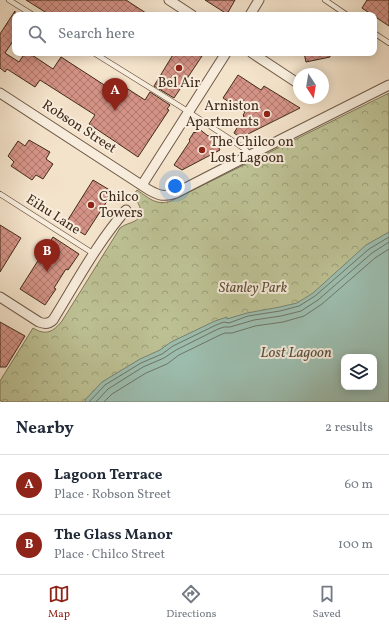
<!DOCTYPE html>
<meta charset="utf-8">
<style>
body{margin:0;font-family:Vollkorn,serif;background:#f6f6f7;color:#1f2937}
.controls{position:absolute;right:12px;bottom:12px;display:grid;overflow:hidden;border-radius:8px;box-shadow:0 2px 10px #0003}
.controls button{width:36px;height:36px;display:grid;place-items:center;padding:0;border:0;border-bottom:1px solid #e0e1e3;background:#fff;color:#1f2937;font:20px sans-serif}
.compass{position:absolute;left:293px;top:68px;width:36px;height:36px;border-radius:50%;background:#fff;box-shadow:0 2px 10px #0003;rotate:168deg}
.you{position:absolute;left:175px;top:186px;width:14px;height:14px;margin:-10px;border:3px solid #fff;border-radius:50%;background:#1a73e8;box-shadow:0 0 0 6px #1a73e833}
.badge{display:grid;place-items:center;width:26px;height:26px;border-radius:50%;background:#8f2418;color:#fff;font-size:13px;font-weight:700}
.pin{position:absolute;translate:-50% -33px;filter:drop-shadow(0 1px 2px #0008)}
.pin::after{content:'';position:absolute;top:21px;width:14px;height:12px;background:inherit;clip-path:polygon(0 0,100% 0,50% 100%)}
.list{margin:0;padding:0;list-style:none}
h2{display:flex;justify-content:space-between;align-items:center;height:52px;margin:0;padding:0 16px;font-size:17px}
h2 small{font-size:13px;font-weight:400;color:#747a83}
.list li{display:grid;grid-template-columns:26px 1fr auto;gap:12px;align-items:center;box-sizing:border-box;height:60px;padding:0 16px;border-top:1px solid #e0e1e3}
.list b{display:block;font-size:15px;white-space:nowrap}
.list p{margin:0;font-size:13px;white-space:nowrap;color:#747a83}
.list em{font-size:13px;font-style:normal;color:#747a83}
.icon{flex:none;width:22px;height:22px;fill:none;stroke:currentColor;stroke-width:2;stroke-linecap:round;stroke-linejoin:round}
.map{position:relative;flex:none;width:389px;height:402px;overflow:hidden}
.search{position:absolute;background:#fff;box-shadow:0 2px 10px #0003;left:12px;right:12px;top:12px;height:44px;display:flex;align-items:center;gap:10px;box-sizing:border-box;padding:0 14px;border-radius:8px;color:#747a83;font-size:15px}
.sheet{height:172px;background:#fff}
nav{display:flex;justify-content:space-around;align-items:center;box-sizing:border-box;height:56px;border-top:1px solid #e0e1e3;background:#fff;font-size:11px;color:#747a83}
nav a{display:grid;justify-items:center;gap:2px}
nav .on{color:#8f2418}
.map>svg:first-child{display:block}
.park{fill:url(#park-crowns);stroke:#807758;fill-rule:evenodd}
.water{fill:#9dbfb1;stroke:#788475;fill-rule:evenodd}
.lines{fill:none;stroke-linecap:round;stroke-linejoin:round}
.shore{stroke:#6f7566;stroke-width:1}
.building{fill:url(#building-cross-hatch);stroke:#412b1a}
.lane-casing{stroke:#6e5946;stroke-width:6}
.street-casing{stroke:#6e5946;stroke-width:11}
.lane{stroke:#f8eddd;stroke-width:4.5}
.street{stroke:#f8eddd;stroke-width:9}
.poi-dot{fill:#8f2418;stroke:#f8eddd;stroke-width:1.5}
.labels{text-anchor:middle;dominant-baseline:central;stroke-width:4;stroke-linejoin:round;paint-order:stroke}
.poi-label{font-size:14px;fill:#412b1a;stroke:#f8eddd;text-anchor:start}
.street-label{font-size:14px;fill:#412b1a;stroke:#f8eddd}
.park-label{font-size:14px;font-style:italic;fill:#605139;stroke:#f8eddd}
.water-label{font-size:15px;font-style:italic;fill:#585040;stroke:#f8eddd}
</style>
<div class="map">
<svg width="389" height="402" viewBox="0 0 389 402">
<defs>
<pattern id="park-crowns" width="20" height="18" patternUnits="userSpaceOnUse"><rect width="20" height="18" fill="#bec396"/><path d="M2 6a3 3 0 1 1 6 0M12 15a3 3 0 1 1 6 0" fill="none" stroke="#9c9f7a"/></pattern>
<pattern id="building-cross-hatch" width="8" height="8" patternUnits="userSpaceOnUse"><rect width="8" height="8" fill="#d39285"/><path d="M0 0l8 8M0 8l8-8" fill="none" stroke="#ad776c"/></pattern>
</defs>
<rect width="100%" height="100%" fill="#f4e3cb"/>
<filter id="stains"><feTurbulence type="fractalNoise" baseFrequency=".005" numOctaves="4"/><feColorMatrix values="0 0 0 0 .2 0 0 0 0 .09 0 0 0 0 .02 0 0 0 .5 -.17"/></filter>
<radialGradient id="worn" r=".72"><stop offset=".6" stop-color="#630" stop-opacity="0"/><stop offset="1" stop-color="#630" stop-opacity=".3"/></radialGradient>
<path class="park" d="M389 93V402H2L0 400V381L33 328C46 336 53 332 62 321L120 228C125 224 129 224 135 221 145 215 140 202 132 197L137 190C149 198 156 206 171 201ZM344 357H374V387H344Z"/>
<path class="water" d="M389 232V402H85V400L102 382 140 359 160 350 171 342 215 321 227 317V319L247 313 280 307 297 303 313 293 366 245ZM344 357H374V387H344Z"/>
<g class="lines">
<g class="shore">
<path d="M89 402 105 385 141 363 162 354 173 346 216 325 224 322 229 323 248 316 280 311 299 306 315 296 369 249 389 237"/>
<path d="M96 402 108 389 143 367 164 358 176 350 218 329 224 327H230L254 320 281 316 301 311 318 300 372 253 389 242"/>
<path d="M104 402 112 394 146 373 167 364 179 355 220 335 225 333H232L255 326 283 322 304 316 322 304 375 258 389 249"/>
</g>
</g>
<g class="building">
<path d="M26 0H126L149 15H50Z"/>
<path d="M205 0H235L227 14Z"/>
<path d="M367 0H389V26L362 8Z"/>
<path d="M15 11V38L5 53 19 62 25 53H29L53 69 61 57 112 90 117 82 145 100 150 92 170 105 167 109 169 110 138 157 89 124 95 115 40 80 35 87 7 69 5 72 0 68V34Z"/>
<path d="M174 53H204L174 98 154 86Z"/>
<path d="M304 53H330V57L306 62Z"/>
<path d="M238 75 261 90 264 86 300 108 248 134 244 140 234 133 244 116 243 115 245 112 223 98Z"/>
<path d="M198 128 208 136 211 134 214 144 216 143 220 150 182 170 174 165 190 141 189 140 194 132 195 133Z"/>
<path d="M29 140 50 152 46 159 53 164 43 179 36 175 32 180 11 166 14 162 8 156 18 141 25 146Z"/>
<path d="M93 180 113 192 85 235 66 223Z"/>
<path d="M0 225 21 238 0 272Z"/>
<path d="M53 237 79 254 68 270 66 269 54 288 56 289 45 305 20 289Z"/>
<path d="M0 322 25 336 6 367H0Z"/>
</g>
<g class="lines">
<g class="lane-casing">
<g id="lane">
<path d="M9 0 33 15"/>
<path d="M325 0 347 15"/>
<path d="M374 33 389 43"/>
<path d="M94 53 181 107 245 149 250 155"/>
<path d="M0 194 94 254"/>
</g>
</g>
<g class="street-casing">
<g id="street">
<path d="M169 0 192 15"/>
<path d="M250 15 259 0"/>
<path d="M252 53 299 84"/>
<path d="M0 93 149 190C160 196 164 197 176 193 247 156 318 121 389 85"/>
<path d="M142 185 226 53"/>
<path d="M0 297 39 322C44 324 49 324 53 320 76 283 97 243 126 210"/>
</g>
</g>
<use href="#lane" class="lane"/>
<use href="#street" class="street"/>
</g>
<g class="poi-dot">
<circle cx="179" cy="68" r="4"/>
<circle cx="267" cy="114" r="4"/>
<circle cx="202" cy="150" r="4"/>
<circle cx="91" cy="205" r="4"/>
</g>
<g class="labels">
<g class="poi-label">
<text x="179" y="83" text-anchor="middle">Bel Air</text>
<text x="259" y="106" text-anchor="end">Arniston<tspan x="259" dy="16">Apartments</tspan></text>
<text x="210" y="142">The Chilco on<tspan x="210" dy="16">Lost Lagoon</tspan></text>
<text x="99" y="197">Chilco<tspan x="99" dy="16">Towers</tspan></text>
</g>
<g class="street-label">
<text transform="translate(79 127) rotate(33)">Robson Street</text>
<text transform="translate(53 215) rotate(33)">Eihu Lane</text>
</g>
<g class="park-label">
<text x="253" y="288">Stanley Park</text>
</g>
<g class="water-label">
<text x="296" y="353">Lost Lagoon</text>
</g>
</g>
<rect width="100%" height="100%" filter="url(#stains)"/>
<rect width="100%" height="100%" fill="url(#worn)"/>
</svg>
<div class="controls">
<button><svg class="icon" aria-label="layers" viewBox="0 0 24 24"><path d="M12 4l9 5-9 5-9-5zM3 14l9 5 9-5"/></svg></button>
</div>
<svg class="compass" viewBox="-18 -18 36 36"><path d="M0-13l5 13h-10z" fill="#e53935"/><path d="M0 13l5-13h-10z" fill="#747a83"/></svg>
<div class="you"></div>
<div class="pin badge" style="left:115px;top:111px">A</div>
<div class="pin badge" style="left:47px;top:272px">B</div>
<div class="search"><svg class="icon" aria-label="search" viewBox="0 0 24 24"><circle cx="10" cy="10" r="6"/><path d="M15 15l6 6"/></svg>Search here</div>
</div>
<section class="sheet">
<h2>Nearby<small>2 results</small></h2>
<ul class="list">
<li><span class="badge">A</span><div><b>Lagoon Terrace</b><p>Place · Robson Street</p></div><em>60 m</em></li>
<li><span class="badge">B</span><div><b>The Glass Manor</b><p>Place · Chilco Street</p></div><em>100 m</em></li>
</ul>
</section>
<nav>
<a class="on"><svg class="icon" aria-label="map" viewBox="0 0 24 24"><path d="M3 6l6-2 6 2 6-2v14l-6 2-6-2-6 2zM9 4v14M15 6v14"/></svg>Map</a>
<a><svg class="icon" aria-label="directions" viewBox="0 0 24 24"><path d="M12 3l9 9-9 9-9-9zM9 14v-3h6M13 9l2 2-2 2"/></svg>Directions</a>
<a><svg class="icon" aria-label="saved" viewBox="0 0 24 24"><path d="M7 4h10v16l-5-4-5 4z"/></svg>Saved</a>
</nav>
